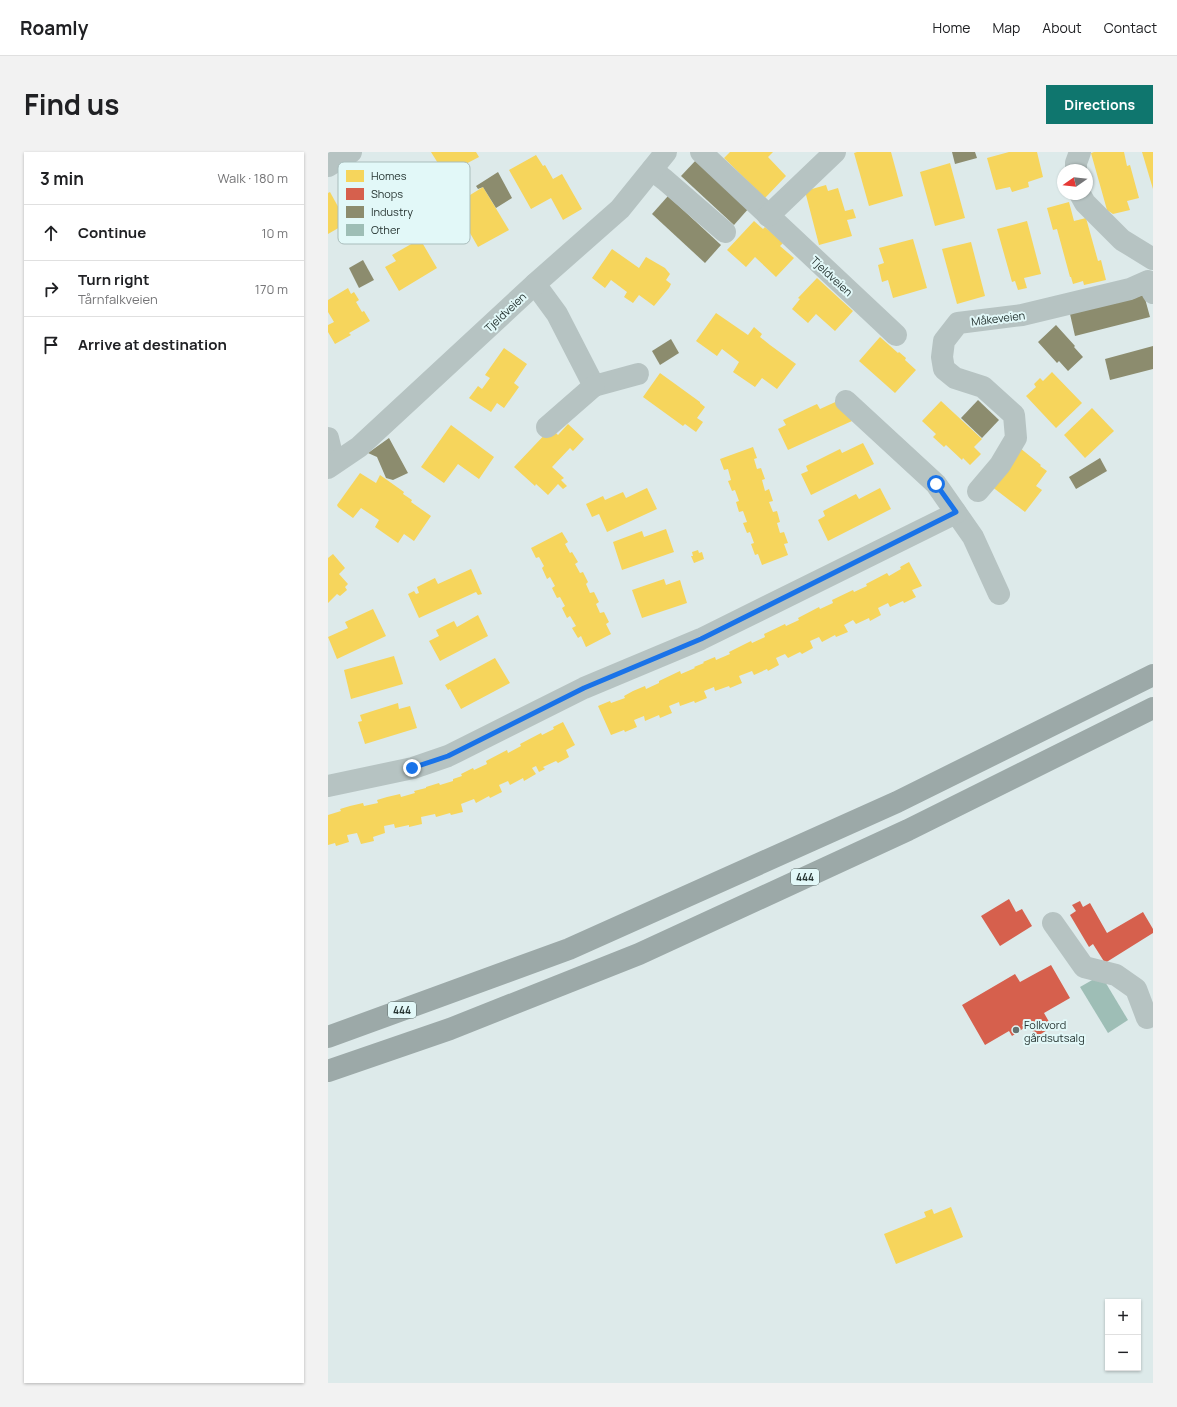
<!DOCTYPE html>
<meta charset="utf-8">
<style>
body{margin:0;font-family:Manrope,sans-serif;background:#f2f2f2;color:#202124}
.controls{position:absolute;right:12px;bottom:12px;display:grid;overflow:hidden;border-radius:0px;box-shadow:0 1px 3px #0004}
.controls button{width:36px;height:36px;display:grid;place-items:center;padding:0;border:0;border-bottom:1px solid #e0e0e0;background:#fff;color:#202124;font:20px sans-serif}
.compass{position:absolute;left:729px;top:12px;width:36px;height:36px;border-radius:50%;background:#fff;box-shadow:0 1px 3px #0004;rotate:256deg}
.stop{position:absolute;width:12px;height:12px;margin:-9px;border:3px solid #1a73e8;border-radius:50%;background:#fff}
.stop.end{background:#1a73e8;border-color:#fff;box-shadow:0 1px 4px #0008}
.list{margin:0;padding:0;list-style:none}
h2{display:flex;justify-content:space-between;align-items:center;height:52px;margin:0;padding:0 16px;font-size:17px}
h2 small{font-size:13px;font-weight:400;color:#757577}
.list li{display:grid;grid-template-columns:26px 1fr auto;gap:12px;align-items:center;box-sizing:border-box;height:56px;padding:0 16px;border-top:1px solid #e0e0e0}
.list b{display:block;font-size:15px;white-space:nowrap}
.list p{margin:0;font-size:13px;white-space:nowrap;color:#757577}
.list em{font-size:13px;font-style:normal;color:#757577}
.icon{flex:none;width:22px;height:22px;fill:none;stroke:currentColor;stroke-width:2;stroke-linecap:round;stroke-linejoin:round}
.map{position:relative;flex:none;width:825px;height:1231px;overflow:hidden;border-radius:0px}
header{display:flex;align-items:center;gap:24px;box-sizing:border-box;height:56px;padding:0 20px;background:#fff;border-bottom:1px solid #e0e0e0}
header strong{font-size:19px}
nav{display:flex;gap:22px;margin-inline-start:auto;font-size:14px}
.intro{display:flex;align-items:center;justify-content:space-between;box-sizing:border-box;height:96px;padding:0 24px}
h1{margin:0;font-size:28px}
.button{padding:10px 18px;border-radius:0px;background:#0f766e;color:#fff;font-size:14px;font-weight:700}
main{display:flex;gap:24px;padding:0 24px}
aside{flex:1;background:#fff;border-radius:0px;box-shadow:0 1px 3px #0004}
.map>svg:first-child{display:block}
.homes{fill:#f6d55c}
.shops{fill:#d6604d}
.industry{fill:#8c8c6e}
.building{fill:#9ebeb6}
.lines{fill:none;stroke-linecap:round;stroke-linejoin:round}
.minor{stroke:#b6c3c2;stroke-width:22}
.highway{stroke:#9ca9a8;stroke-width:22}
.route{stroke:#1a73e8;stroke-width:5}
.poi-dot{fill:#657371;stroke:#e2f8f8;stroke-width:1.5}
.labels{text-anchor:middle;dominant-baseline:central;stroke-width:4;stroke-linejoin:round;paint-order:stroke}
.shield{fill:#e2f8f8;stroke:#5e6e6c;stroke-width:1}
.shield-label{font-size:10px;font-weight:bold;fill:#253330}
.street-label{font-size:11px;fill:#253330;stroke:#e2f8f8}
.poi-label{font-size:11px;fill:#253330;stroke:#e2f8f8;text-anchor:start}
.key{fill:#e2f8f8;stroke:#a9bdbc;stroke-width:1}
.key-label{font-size:11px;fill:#253330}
</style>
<header>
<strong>Roamly</strong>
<nav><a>Home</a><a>Map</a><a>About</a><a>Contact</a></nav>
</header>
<div class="intro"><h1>Find us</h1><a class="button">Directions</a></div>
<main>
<aside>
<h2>3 min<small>Walk · 180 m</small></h2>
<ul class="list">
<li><svg class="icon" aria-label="ahead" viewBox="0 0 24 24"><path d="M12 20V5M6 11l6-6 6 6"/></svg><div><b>Continue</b></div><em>10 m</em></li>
<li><svg class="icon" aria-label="right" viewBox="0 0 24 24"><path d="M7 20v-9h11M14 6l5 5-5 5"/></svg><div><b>Turn right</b><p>Tårnfalkveien</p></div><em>170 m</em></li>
<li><svg class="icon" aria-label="arrive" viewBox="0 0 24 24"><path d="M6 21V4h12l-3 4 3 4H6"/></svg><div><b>Arrive at destination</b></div></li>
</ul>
</aside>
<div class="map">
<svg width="825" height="1231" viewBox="0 0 825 1231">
<rect width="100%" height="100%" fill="#ddeaea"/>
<g class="homes">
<path d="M103 0H148L151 5 130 16 134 22 121 29Z"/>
<path d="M402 0H445L440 5 458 24 437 46 396 6Z"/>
<path d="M529 0H563L575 44 541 54 526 1Z"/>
<path d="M681 0H709L715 25 700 30 701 35 684 40 682 35 668 38 659 6Z"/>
<path d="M766 0H796L799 14 802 13 811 46 799 49 802 58 785 62 779 58 763 1Z"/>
<path d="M814 0H825V37Z"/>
<path d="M208 3 215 14 217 13 225 27 234 22 254 57 235 68 223 46 203 57 181 18Z"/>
<path d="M622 11 637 66 607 74 592 20Z"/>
<path d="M498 33 500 39 510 36 517 59 525 57 528 66 519 68 524 84 491 93 477 39Z"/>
<path d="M155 35 181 78 150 95 126 53Z"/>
<path d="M2 40 19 71 0 82V41Z"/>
<path d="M741 50 746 69 758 66 770 109 773 108 778 128 756 133 755 129 745 132 743 125H742L729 77 725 78 719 56Z"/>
<path d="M426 69 435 77 437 75 455 91 452 94 466 106 448 125 427 105 418 115 399 98Z"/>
<path d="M699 69 713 122 696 126 699 136 690 138 687 129 684 130 669 77Z"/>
<path d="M92 87 109 116 71 139 57 115 68 109 64 103Z"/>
<path d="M585 87 599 136 565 146 560 128 554 130 550 113 556 111 551 96Z"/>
<path d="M643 90 657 144 629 152 614 97Z"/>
<path d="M284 97 311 116 318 105 337 116 342 122 338 128 343 132 341 136 326 154 311 143 305 151 296 145 299 140 283 128 277 136 264 126Z"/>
<path d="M489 126 525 159 507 179 488 162 480 171 464 157 472 147 470 146Z"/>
<path d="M20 136 23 142 26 140 31 148 28 150 34 160 36 159 42 169 21 181 23 183 7 192 0 180V173L6 170 0 160V148Z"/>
<path d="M388 161 420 183 426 175 434 182 432 185 442 193 468 212 449 237 434 226 427 235 405 220 411 210 394 197 389 204 368 189Z"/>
<path d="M552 185 570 201 571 200 578 206 577 208 588 218 567 241 531 209Z"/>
<path d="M176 196 199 212 186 231 191 235 176 256 169 251 163 260 141 246 150 234 154 237 162 226 157 223Z"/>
<path d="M724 220 754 251 728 276 698 244 708 235 706 232 712 226 715 229Z"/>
<path d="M332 221 372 250V251L377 255 369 266 375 270 368 280 357 272 355 274 315 245Z"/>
<path d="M514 247 524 269 460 298 450 277 458 273 455 268 489 252 492 257Z"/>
<path d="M613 249 654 287 646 295 653 302 642 313 635 306 634 308 618 293 616 295 605 285 608 282 594 269Z"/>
<path d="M764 256 786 279 757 306 736 283Z"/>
<path d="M240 272 256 287 245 299 242 296 224 315 236 326 233 328 239 334 235 337 230 332 220 343 208 332 207 334 186 315 223 276 230 283Z"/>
<path d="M123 273 166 305 151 327 130 312 116 331 93 315Z"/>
<path d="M535 291 546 312 483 343 473 322 480 319 478 314 512 297 514 301Z"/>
<path d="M425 295 429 306 426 307 429 317 433 316 437 327 434 328 437 339 441 337 445 349 441 350 445 360 449 359 452 370 449 371 452 381 456 380 460 391 456 392 460 403 434 413 430 402 427 403 423 392 426 391 422 380 419 381 415 371 419 370 415 359 411 360 408 350 411 349 407 338 404 339 400 329 403 328 400 317 396 318 392 307Z"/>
<path d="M692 296 713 313 712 314 719 319 708 334 714 338 697 360 663 334Z"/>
<path d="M32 321 48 331 52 323 76 340 75 342 84 348 83 350 103 364 86 389 76 382 70 391 47 375 51 368 33 356 25 366 10 355 9 353Z"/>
<path d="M319 336 329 357 279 380 271 362 264 365 258 352 275 344 277 348 295 340 298 346Z"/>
<path d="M552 336 563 357 500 389 490 368 497 364 495 359 528 342 531 347Z"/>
<path d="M338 377 346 400 294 418 285 390 314 379 316 385Z"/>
<path d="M234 380 240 390 237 392 242 401 244 400 250 410 247 412 252 421 255 420 260 430 258 432 262 441 266 440 271 450 268 452 272 461 276 460 281 470 278 472 283 482 258 495 253 484 250 486 244 476 248 474 242 464 239 466 234 456 237 454 232 445 229 446 224 436 227 434 222 425 219 427 214 416 216 414 211 405 208 406 203 396Z"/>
<path d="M370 398 371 401 374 400 376 407 366 411 363 404H365L364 400Z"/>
<path d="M5 402 17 416 11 422 20 432 17 435 19 438 12 444 9 442 0 451V406Z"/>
<path d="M581 410 594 434 584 438 588 445 576 451 575 449 562 455 560 451 550 456 553 463 542 469 541 466 528 472 525 468 516 473 520 480 508 485 507 483 494 490 491 485 482 489 485 496 474 502 472 500 460 506 457 502 448 506 451 513 440 519 439 517 426 523 424 519 411 524 414 531 402 536 401 534 387 539 386 535 376 539 379 546 367 551 366 549 352 554 351 550 341 554 344 561 332 566 331 563 317 569 316 564 306 568 309 575 297 580 296 578 283 583 270 554 282 549 283 551 297 546 296 544 305 539 317 534 318 537 331 531V529L352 519 353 522 367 516 366 515 376 511 375 510 387 505 388 508 402 502 401 500 423 489 424 491 437 485 436 482 457 472 458 474 471 468 470 466 491 455 492 457 505 451 504 448 525 438 526 440 539 434 538 432 559 421 561 424 573 417 572 415Z"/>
<path d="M143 417 154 442 150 443 148 440 91 466 80 442 86 439 88 442 91 441 89 435 107 426 110 432Z"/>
<path d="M336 427 338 433 352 428 359 451 314 466 304 438Z"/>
<path d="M45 457 58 484 9 507 0 485 20 476 17 470Z"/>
<path d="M150 463 160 484 112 509 101 489 111 484 108 478 126 469 129 475Z"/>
<path d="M66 504 75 532 23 547 16 518Z"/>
<path d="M167 506 182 531 133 557 122 537 120 538 117 533Z"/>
<path d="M70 551 71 557 82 554 89 576 37 592 30 570 34 569 32 563Z"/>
<path d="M235 570 247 593 238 598 241 605 230 611 228 609 215 615 217 617 211 620 208 614 204 616 208 622 196 629 195 626 182 633 180 629 171 633 174 640 162 646 161 644 148 651 146 647 133 652 135 660 123 663 122 661 108 665 107 662 93 665 94 672 81 675V673L67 676 66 672 56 674 57 681 45 685 46 689 33 692 29 681 19 683 21 690 8 694 7 691 0 693V663L13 659 12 657 22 654 35 651 36 654 50 651 49 648 59 645 72 642 73 645 87 641 86 639 98 636V635L111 631 112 633 125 629V627L134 624 133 622 145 616 146 618 159 612 158 609 179 598 180 601 193 594 192 592 213 581 214 583 226 577 225 575Z"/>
<path d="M623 1055 635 1085 568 1112 556 1082 598 1065 596 1060 604 1057 606 1062Z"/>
</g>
<g class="shops">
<path d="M681 747 688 760 694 757 704 774 672 794 653 764Z"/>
<path d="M752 749 755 755 762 751 779 781 815 760 825 777V781L777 811 765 792 761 795 742 763 748 759 744 753Z"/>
<path d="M723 813 742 846 716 861 724 875 708 885 699 870 694 873 696 876 684 884 681 879 657 893 634 853 687 822 692 830Z"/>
</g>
<g class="industry">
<path d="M624 0H647L649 6 627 12Z"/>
<path d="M369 7 421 56 406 73 353 24Z"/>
<path d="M170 20 184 46 168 56 155 35 150 37 148 34Z"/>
<path d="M340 44 393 93 377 111 324 62Z"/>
<path d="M35 108 46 128 31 136 21 116Z"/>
<path d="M816 143 822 165 747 184 742 162Z"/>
<path d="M728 173 747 194 746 195 755 205 740 219 731 209 729 211 710 190Z"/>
<path d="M343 187 351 201 332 213 324 199Z"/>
<path d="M825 194V217L782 228 777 207Z"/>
<path d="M650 248 671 268 654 286 633 266Z"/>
<path d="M61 286 80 321 65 328 58 326 49 305 40 301Z"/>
<path d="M772 306 779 319 748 337 741 325Z"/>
</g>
<path class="building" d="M773 823 800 868 780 881 752 835Z"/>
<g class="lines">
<g class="minor">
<path d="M373 0 568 183"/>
<path d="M0 14 23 0"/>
<path d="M324 18 337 28 397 80"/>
<path d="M748 18V11L752 0"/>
<path d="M752 42 757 51 794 88 825 107"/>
<path d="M440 64 507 0"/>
<path d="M207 132 229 162 266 234 310 222"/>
<path d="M518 249 608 332 645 385 671 442"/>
<path d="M219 275 266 234"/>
<path d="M0 286 6 311"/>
<path d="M0 316 31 295 207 132 292 57 338 0"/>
<path d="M650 339 672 313 688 286 686 263 655 235 627 226 616 217 614 205 616 189 630 171 694 163 802 137 820 129 825 141"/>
<path d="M0 634 85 616 120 604 256 536 373 487 628 361"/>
<path d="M725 771 756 815 788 823 808 837 819 866"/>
</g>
<g class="highway">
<path d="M0 885 241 797 569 650 825 523"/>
<path d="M0 919 122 877 311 802 580 678 825 556"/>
</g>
</g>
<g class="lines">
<path class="route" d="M84 616 120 604 256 536 373 487 628 360 608 332"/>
</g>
<circle class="poi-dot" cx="688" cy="878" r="4"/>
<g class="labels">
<g class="shield">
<rect x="463" y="717" width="28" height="16" rx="3"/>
<rect x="60" y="850" width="28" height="16" rx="3"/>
</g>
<g class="shield-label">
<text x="477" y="725">444</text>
<text x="74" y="858">444</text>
</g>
<g class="street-label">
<text transform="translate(504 124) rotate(43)">Tjeldveien</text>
<text transform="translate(177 160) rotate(-43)">Tjeldveien</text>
<text transform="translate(670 166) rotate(-7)">Måkeveien</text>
</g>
<g class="poi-label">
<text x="696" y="872">Folkvord<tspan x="696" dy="13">gårdsutsalg</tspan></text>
</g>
</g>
<rect x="10" y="10" width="132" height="82" rx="6" class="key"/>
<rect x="18" y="18" width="18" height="12" fill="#f6d55c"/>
<rect x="18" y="36" width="18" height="12" fill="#d6604d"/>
<rect x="18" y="54" width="18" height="12" fill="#8c8c6e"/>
<rect x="18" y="72" width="18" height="12" fill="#9ebeb6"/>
<g class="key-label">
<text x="43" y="28">Homes</text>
<text x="43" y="46">Shops</text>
<text x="43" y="64">Industry</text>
<text x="43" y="82">Other</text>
</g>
</svg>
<div class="controls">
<button>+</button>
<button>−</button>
</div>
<svg class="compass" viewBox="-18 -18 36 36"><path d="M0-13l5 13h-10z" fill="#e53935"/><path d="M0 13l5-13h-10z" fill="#757577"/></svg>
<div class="stop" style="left:608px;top:332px"></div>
<div class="stop end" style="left:84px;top:616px"></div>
</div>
</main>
